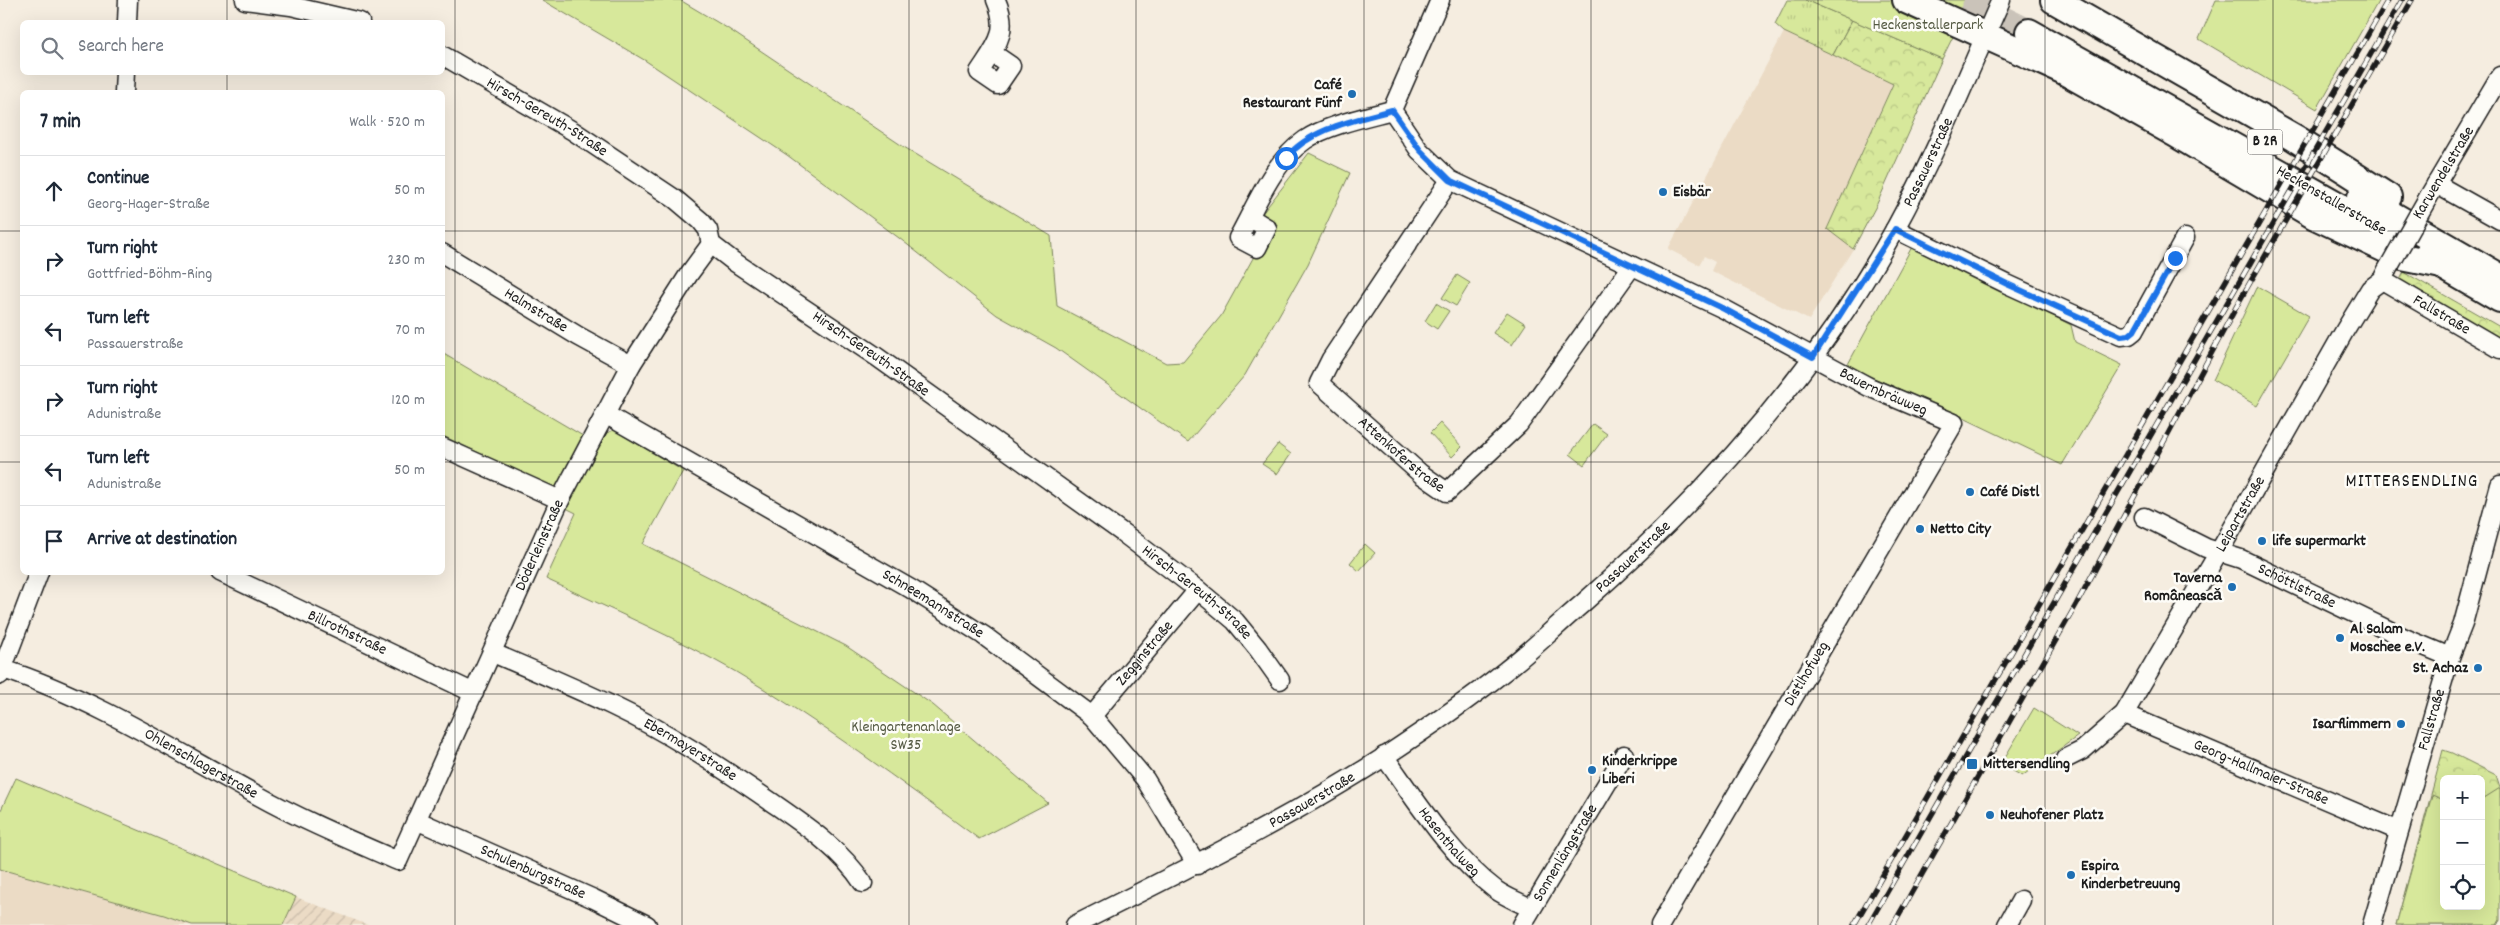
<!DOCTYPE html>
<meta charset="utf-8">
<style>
body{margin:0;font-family:Dekko,sans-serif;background:#f6f6f7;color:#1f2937}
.controls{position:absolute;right:15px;bottom:15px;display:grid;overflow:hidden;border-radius:8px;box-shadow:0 5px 20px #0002}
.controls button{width:45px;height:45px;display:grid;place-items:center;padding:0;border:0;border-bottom:1px solid #e0e1e3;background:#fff;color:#1f2937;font:25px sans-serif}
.stop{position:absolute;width:15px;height:15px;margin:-11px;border:4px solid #1a73e8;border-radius:50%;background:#fff}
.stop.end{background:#1a73e8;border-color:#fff;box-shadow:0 1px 5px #0008}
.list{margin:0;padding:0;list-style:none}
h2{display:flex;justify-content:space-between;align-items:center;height:65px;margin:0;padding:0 20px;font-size:21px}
h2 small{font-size:16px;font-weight:400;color:#747a83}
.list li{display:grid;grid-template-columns:32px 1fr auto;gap:15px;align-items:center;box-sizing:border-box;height:70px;padding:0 20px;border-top:1px solid #e0e1e3}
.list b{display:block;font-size:19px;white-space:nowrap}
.list p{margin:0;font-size:16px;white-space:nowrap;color:#747a83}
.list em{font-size:16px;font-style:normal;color:#747a83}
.icon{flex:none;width:28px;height:28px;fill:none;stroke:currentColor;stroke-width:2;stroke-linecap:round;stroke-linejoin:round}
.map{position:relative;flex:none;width:2500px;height:925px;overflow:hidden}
.search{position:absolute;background:#fff;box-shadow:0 5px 20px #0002;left:20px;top:20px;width:425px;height:55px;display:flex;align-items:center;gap:12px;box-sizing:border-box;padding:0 18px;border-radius:8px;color:#747a83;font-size:19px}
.panel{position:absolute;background:#fff;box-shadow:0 5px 20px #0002;left:20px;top:90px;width:425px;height:485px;border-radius:8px}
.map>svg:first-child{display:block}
.built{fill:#ebdbc5}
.industrial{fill:url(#industrial-furrows)}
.grass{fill:url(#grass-tufts);stroke:#7a825c}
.forest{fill:url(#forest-crowns);stroke:#7a825c}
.green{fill:#d7e89b;stroke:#7a825c}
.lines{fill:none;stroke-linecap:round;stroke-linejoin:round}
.highway-tunnel{stroke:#cac3b9;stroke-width:26;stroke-dasharray:26 13;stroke-linecap:butt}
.minor-casing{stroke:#1c1c1c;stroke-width:21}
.highway-casing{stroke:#1c1c1c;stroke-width:30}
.minor{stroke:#fdfcf7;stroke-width:18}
.highway{stroke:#fdfcf7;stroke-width:26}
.rail-casing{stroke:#1c1c1c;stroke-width:5.5}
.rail{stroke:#fdfcf7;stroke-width:4;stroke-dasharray:11;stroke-linecap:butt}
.minor-bridge-casing{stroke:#1c1c1c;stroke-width:21;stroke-linecap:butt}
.minor-bridge{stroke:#fdfcf7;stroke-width:18}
.route{stroke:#1a73e8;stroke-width:6}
.grid{fill:none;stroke:#1c1c1c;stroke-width:1;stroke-opacity:0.55}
.poi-dot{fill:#1f6fb2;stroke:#fdfcf7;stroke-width:2}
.labels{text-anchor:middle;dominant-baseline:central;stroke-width:5;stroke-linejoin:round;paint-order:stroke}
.shield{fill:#fdfcf7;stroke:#605f5e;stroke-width:1}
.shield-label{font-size:15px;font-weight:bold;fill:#1c1c1c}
.park-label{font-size:16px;fill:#545942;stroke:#fdfcf7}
.poi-label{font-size:16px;font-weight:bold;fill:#1c1c1c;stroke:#fdfcf7;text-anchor:start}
.street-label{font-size:16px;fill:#1c1c1c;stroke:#fdfcf7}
.quarter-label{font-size:19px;letter-spacing:1px;fill:#1c1c1c;stroke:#fdfcf7}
</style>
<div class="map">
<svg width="2500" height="925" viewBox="0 0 2500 925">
<defs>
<pattern id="industrial-furrows" width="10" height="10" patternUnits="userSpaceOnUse" patternTransform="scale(1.25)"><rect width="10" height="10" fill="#ebdbc5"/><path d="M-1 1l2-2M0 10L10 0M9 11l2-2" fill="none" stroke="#c9bba9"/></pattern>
<pattern id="grass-tufts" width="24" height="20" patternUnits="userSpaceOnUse" patternTransform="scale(1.25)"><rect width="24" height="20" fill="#d7e89b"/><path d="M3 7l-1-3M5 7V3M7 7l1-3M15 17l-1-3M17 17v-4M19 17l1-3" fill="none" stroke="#b8c685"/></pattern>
<pattern id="forest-crowns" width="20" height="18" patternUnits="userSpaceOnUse" patternTransform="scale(1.25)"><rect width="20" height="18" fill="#d7e89b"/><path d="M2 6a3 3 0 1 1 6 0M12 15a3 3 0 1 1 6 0" fill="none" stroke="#b8c685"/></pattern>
</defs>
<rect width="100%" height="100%" fill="#f5ede0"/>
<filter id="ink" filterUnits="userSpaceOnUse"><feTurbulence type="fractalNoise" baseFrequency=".02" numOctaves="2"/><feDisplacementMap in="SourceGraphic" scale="10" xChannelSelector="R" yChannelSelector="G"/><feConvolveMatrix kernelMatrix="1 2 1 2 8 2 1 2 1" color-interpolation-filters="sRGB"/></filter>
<g filter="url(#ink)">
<g class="built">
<path d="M1784 32 1893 83 1827 229 1853 249 1809 320 1711 271 1715 262 1704 256 1699 265 1668 249Z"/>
<path d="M0 869 164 915 192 925H0Z"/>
</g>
<path class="industrial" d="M296 897 368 925H283Z"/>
<path class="grass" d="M1787 0H1805L1852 20 1833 55 1784 32 1775 24Z"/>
<g class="forest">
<path d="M1852 20 1942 59 1876 206 1853 249 1827 229 1893 84 1833 55Z"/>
<path d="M2404 272 2500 327V339L2400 280Z"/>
<path d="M2443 750 2452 753 2496 775 2500 787V798L2481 808V779H2444V906H2481L2500 920 2497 925H2396Z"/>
</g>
<g class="green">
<path d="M542 0H680L727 28 904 147 1051 236 1057 306 1166 363 1183 362 1221 316 1268 231 1261 215 1309 153 1350 173 1308 264 1245 375 1188 442 1056 348 997 315 899 238 787 155 646 61Z"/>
<path d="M1805 0H1971L1942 59Z"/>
<path d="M2216 0H2379L2317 109 2199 39Z"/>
<path d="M1913 245 2071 325 2075 342 2122 365 2062 465 1949 411 1847 366Z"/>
<path d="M1457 275 1470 283 1456 306 1442 298Z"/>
<path d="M2257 286 2309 316 2257 406 2213 380Z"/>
<path d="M1436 303 1449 311 1437 329 1425 321Z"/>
<path d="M1507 312 1526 324 1512 345 1493 333Z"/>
<path d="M442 353 583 436 588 441 563 486 555 489 443 436Z"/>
<path d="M1440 423 1462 447 1452 457 1430 433Z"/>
<path d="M1593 424 1607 434 1584 465 1570 454Z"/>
<path d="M614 430 683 471 643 544 846 646 933 705 1048 803 979 839C900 781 821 722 736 672 675 637 610 609 546 579L576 513 564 507 604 434Z"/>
<path d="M1278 444 1291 454 1277 474 1262 464Z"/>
<path d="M1365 544 1375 553 1359 571 1350 563Z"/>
<path d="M2034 708 2078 736 2022 776 2001 764Z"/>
<path d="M16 778 296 897 283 925H192L164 915 0 869V812Z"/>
<path d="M2500 788V920L2497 925H2396L2432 795 2444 800V906H2481V800Z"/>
</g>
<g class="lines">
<path class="highway-tunnel" d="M1964 0 2029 32"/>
<g class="minor-casing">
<g id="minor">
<path d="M245 0 291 6 360 22"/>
<path id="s1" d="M1440 0 1392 110 1419 150 1450 180 1724 309 1869 387 1954 423 1660 925"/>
<path d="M127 22 128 0"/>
<path d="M992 53 1011 66 998 85 979 72C996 46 1010 32 996 0"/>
<path id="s2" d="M442 55 573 131 675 199 701 221 708 230 711 244 733 261 877 357 1123 533 1198 590 1235 621 1258 649 1280 680"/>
<path d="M124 92 125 72"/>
<path id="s3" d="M1450 180 1331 359 1319 383 1421 474 1447 492 1519 424 1632 266"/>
<path d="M2436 184 2500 220"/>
<path d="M2429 196 2500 76"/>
<path d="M1249 217 1267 228 1257 248 1238 238C1257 204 1272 163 1305 140 1327 125 1366 117 1392 110"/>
<path d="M1895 229 2007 284 2121 336 2129 335 2134 331 2185 238"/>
<path id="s4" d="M442 253 578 336 631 365"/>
<path id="s5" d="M2382 280 2500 349"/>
<path id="s6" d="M605 414 911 589 983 635 1092 716 1145 779 1197 865"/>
<path d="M442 447 560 500"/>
<path id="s7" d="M2144 517 2206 548 2241 559 2407 639 2450 657"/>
<path id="s8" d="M220 572 474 693"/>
<path id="s9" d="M493 653C533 670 572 687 611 705 666 731 719 766 770 801 803 824 840 848 863 883"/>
<path id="s10" d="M3 669C93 698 174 750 257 795 302 820 350 840 398 861L560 500 631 365 689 274 711 244"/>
<path d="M0 675 39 572"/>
<path id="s11" d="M2124 714 2399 831"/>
<path id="s12" d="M1092 716 1198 590"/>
<path id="s13" d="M1384 756C1417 802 1450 855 1496 890 1506 897 1519 902 1530 908"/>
<path id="s14" d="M2065 759 2083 750 2124 714 2219 552 2345 330 2370 289 2382 280 2387 270"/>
<path id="s15" d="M416 820 594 899 647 925"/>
<path id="s16" d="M1075 925C1180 872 1285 821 1384 757 1425 730 1467 701 1505 671 1532 650 1556 626 1582 604 1705 496 1817 372 1896 227 1936 154 1967 76 2001 0"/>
<path id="s17" d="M1522 925 1624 755"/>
<path d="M2007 925 2021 900"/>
<path id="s18" d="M2372 925 2450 657 2463 624 2500 485"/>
</g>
</g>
<g class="highway-casing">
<g id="highway">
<path d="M1906 0 2062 70 2176 134 2315 216 2402 257 2442 265"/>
<path d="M2054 0 2295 138 2388 197"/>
<path d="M2029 32 2382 230"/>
<path d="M2361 197 2500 277"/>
<path d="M2426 256 2500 299"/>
</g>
</g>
<use href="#minor" class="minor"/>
<use href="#highway" class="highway"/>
<g class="rail-casing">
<g id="rail">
<path d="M1854 925 2388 0"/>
<path d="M1868 925 2402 0"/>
<path d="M1893 925 2076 605 2240 300 2412 0"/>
</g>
</g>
<use href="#rail" class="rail"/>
<g class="minor-bridge-casing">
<path id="minor-bridge" d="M2387 270 2429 196"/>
</g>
<use href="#minor-bridge" class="minor-bridge"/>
</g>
</g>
<g class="lines" filter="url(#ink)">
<path class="route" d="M1286 158C1311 128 1356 120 1392 110L1420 150 1450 180 1724 309 1813 357 1895 229 2007 284 2121 336 2129 335 2134 331 2175 258"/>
</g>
<path class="grid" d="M227 0V22M455 0V925M682 0V925M909 0V925M1136 0V925M1364 0V925M1591 0V925M1818 0V925M2045 0V925M2273 0V925M227 72V92M0 231H22M442 231H2500M0 462H22M442 462H2500M227 572V925M0 694H2500"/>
<g class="poi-dot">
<circle cx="1352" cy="94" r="5"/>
<circle cx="1663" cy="192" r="5"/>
<circle cx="1970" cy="492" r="5"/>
<circle cx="1920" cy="529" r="5"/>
<circle cx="2262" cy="541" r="5"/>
<circle cx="2232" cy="587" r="5"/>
<circle cx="2340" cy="638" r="5"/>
<circle cx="2478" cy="668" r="5"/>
<circle cx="2401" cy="724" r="5"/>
<rect x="1966" y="758" width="12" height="12" rx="2.5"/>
<circle cx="1592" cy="770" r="5"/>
<circle cx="1990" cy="815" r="5"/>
<circle cx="2071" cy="875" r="5"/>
</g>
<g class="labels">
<rect class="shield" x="2247.5" y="129.5" width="35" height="25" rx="4"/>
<g class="shield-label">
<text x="2265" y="142">B 2R</text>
</g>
<g class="park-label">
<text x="1928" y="25">Heckenstallerpark</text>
<text x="906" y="727">Kleingartenanlage<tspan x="906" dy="18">SW35</tspan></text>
</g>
<g class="poi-label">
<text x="1342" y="85" text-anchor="end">Café<tspan x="1342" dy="18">Restaurant Fünf</tspan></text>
<text x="1673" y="192">Eisbär</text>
<text x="1980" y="492">Café Distl</text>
<text x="1930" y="529">Netto City</text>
<text x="2272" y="541">life supermarkt</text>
<text x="2222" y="578" text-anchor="end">Taverna<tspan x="2222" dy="18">Româneascǎ</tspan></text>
<text x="2350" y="629">Al Salam<tspan x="2350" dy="18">Moschee e.V.</tspan></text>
<text x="2468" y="668" text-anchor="end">St. Achaz</text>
<text x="2391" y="724" text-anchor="end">Isarflimmern</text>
<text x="1602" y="761">Kinderkrippe<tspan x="1602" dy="18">Liberi</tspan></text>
<text x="1983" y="764">Mittersendling</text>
<text x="2000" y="815">Neuhofener Platz</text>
<text x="2081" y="866">Espira<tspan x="2081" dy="18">Kinderbetreuung</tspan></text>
</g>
<g class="street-label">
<text stroke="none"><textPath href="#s2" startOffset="122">Hirsch-Gereuth-Straße</textPath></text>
<text stroke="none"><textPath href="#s16" startOffset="1168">Passauerstraße</textPath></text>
<text transform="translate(2444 173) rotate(-59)">Karwendelstraße</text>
<text transform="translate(2331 201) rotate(30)">Heckenstallerstraße</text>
<text stroke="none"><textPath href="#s4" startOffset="110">Halmstraße</textPath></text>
<text stroke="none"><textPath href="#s5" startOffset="69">Fallstraße</textPath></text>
<text stroke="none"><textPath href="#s2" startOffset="528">Hirsch-Gereuth-Straße</textPath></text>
<text stroke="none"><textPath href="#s1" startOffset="694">Bauernbräuweg</textPath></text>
<text stroke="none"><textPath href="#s3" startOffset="351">Attenkoferstraße</textPath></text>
<text stroke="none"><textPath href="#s14" startOffset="306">Leipartstraße</textPath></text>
<text stroke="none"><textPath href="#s10" startOffset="786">Döderleinstraße</textPath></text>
<text stroke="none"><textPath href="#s16" startOffset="672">Passauerstraße</textPath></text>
<text stroke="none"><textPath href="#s7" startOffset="168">Schöttlstraße</textPath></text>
<text stroke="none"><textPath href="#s2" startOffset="932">Hirsch-Gereuth-Straße</textPath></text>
<text stroke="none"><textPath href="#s6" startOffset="379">Schneemannstraße</textPath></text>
<text stroke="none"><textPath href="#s8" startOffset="141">Billrothstraße</textPath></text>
<text stroke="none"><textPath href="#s12" startOffset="82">Zegginstraße</textPath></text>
<text transform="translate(1807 674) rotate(-59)">Distlhofweg</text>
<text stroke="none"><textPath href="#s18" startOffset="214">Fallstraße</textPath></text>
<text stroke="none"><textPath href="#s9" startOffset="220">Ebermayerstraße</textPath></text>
<text stroke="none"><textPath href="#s10" startOffset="220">Ohlenschlagerstraße</textPath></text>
<text stroke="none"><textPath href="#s11" startOffset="149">Georg-Hallmaier-Straße</textPath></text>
<text stroke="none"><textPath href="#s16" startOffset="268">Passauerstraße</textPath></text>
<text stroke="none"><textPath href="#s13" startOffset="108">Hasenthalweg</textPath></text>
<text stroke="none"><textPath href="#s17" startOffset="84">Sonnenlängstraße</textPath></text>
<text stroke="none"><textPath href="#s15" startOffset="128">Schulenburgstraße</textPath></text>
</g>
<g class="quarter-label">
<text x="2412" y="482">MITTERSENDLING</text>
</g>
</g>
</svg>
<div class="controls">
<button>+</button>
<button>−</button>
<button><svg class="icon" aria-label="locate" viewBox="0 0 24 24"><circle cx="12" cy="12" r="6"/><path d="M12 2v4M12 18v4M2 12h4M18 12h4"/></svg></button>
</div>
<div class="stop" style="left:1286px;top:158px"></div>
<div class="stop end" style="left:2175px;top:258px"></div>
<div class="search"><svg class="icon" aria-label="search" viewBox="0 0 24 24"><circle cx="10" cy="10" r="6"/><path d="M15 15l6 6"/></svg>Search here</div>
<section class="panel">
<h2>7 min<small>Walk · 520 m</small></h2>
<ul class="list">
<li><svg class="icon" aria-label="ahead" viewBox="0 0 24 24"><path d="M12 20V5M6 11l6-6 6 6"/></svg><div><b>Continue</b><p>Georg-Hager-Straße</p></div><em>50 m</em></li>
<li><svg class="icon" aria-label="right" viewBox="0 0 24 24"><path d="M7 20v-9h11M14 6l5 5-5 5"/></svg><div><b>Turn right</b><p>Gottfried-Böhm-Ring</p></div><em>230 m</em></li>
<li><svg class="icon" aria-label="left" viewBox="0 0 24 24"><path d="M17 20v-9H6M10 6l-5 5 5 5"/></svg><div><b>Turn left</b><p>Passauerstraße</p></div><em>70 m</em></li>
<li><svg class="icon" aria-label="right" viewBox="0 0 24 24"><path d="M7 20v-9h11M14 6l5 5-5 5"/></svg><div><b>Turn right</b><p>Adunistraße</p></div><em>120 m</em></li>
<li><svg class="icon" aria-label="left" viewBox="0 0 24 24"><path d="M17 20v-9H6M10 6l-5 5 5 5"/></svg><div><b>Turn left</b><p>Adunistraße</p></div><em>50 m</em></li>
<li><svg class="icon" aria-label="arrive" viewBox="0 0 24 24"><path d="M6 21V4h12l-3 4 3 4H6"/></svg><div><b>Arrive at destination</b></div></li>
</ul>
</section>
</div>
